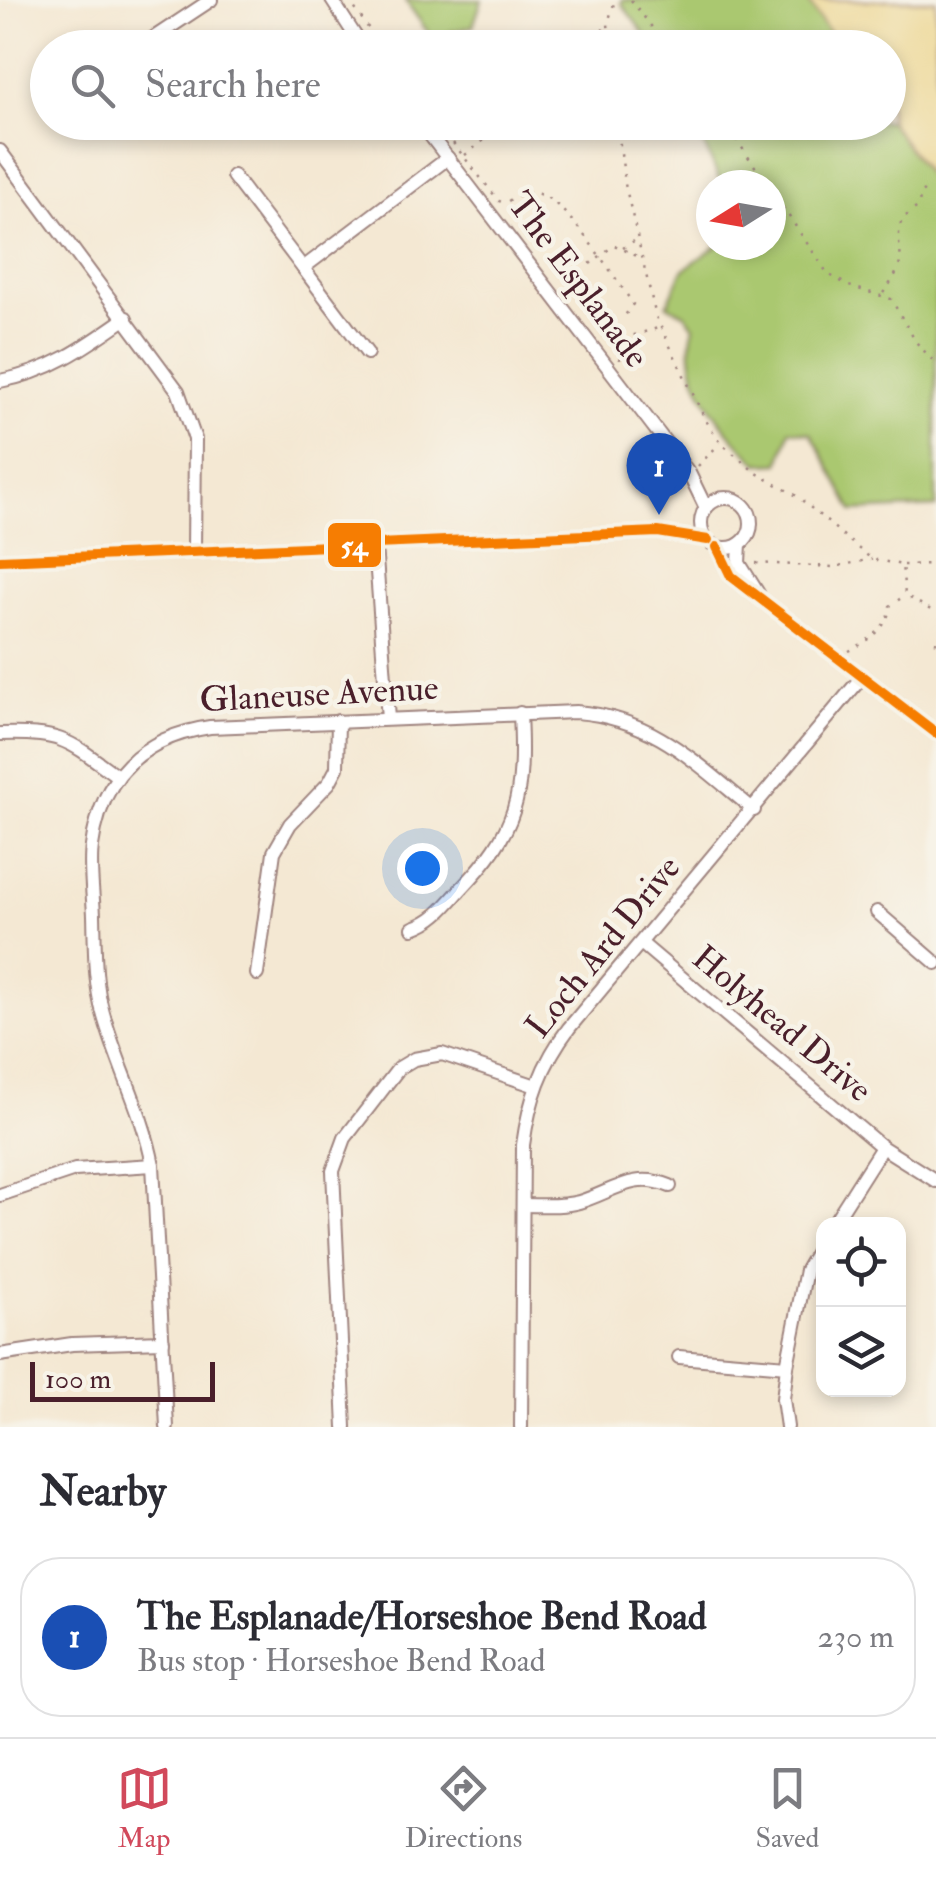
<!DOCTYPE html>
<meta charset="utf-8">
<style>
body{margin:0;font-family:"IM FELL Double Pica",serif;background:#f2f2f3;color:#2b2b33}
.controls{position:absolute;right:30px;bottom:30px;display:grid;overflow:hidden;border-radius:20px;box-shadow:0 5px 15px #0003}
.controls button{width:90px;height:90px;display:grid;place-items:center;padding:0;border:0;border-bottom:2px solid #e1e1e2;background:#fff;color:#2b2b33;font:50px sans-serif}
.compass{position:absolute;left:696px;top:170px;width:90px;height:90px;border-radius:50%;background:#fff;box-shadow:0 5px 15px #0003;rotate:259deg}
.scale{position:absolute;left:30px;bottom:25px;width:185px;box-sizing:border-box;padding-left:10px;border:5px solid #4a1f2b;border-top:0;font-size:28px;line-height:35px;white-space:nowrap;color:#4a1f2b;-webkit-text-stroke:8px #f7f3e8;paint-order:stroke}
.you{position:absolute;left:422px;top:868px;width:35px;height:35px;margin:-25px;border:8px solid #fff;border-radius:50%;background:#1a73e8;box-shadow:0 0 0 15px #1a73e833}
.badge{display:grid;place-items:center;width:65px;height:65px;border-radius:50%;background:#d1495b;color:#fff;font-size:32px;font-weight:700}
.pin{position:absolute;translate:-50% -82px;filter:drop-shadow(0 2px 5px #0008)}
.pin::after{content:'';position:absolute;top:52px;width:35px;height:30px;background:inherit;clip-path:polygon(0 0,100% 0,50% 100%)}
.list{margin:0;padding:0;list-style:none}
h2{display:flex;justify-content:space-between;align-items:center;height:130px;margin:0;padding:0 40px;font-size:42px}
h2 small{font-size:32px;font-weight:400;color:#7c7c81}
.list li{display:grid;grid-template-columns:65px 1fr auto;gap:30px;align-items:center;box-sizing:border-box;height:160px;margin:0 20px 20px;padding:0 20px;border:2px solid #e1e1e2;border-radius:40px}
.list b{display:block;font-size:38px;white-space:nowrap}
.list p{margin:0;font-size:32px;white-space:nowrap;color:#7c7c81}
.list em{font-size:32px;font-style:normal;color:#7c7c81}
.icon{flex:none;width:55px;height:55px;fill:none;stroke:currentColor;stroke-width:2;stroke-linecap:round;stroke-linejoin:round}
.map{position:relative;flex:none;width:936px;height:1427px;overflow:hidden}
.search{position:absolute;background:#fff;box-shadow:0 5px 15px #0003;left:30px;right:30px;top:30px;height:110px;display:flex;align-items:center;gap:25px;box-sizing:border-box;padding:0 35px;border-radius:55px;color:#7c7c81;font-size:38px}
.sheet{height:310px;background:#fff}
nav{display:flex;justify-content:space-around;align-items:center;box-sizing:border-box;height:140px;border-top:2px solid #e1e1e2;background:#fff;font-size:28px;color:#7c7c81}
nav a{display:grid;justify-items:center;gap:5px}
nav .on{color:#d1495b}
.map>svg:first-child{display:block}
.green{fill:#aac870;stroke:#7a744e;stroke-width:2.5}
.sand{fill:#eeda9e;stroke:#9c7c64;stroke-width:2.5}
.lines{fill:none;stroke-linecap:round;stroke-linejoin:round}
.minor-casing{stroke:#9f847f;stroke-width:16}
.path{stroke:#9f847f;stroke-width:2.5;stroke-dasharray:2.5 8;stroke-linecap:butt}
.minor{stroke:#fff;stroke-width:12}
.bus-1-casing{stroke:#f7f3e8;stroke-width:18}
.bus-1{stroke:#f67d02;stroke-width:10}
.labels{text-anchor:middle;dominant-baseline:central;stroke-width:9;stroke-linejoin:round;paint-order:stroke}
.street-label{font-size:35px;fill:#4a1f2b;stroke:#f7f3e8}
.line-badge{stroke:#f7f3e8;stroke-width:4}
.badge-label{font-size:28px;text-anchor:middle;font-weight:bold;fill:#fff}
</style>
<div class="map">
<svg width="936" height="1427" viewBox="0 0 936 1427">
<rect width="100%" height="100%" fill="#f7f3e8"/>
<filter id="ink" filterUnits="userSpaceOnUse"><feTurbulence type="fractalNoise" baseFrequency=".01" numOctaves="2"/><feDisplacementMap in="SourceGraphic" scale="20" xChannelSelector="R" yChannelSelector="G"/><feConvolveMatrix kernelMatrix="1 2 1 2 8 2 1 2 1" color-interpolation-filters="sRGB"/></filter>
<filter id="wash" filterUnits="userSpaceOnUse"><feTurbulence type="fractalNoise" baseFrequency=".0048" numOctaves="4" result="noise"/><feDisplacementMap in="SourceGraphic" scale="40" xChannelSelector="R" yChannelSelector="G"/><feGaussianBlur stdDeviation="2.25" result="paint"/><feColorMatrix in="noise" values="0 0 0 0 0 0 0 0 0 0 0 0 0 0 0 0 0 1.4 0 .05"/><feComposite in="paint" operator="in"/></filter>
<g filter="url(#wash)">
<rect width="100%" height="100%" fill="#f4e8d3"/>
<g class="green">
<path d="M405 0H482L473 26 450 32 446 46 437 45Z"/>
<path d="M622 0H807L839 47H654L621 3Z"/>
<path d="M889 121 936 186V507L853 511 811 433 790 430 780 463 759 464C724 431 678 378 694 326L685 314 667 305 683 270 718 245H771V185H722L700 136 680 123Z"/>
</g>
<path class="sand" d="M807 0H936V186L889 121 888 48 839 47Z"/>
</g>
<g filter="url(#ink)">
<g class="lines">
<g class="minor-casing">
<g id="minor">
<path d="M332 0 363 48"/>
<path d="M143 45 211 0"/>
<path d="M420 122 689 473 706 508"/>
<path d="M0 151 178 391 195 439 194 551"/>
<path d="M233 176 303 268"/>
<path d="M367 353 303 268 448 158"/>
<path d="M0 381C50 372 85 347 126 318"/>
<circle cx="726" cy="523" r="25"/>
<path d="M740 544 739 563 759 595"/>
<path d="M375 545 388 719"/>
<path d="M717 547 731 576 936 733"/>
<path d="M0 560 658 532 708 540"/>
<path d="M0 734C62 732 68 740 117 776"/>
<path d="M877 912 936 963"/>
<path d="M413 928C434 921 445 907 460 890 519 829 524 796 520 713"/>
<path d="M642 944 882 1147 936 1181"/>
<path d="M257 974 274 852 290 824 329 783 337 768 338 721"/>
<path d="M0 1195 75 1170 153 1165"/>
<path d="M523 1205C541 1205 561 1207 579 1202 613 1192 633 1171 670 1186"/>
<path d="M833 1224 882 1147"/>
<path d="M0 1355 72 1344 163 1341"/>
<path d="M679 1357 787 1366"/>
<path d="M167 1427 153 1165C143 1112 117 1065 103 1013 94 982 95 947 94 915 93 893 89 868 92 846 101 777 142 737 210 727L576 712C654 718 696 763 754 810"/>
<path d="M345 1427 333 1171 345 1138 399 1068 414 1059 442 1054 536 1086"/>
<path d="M521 1427 523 1145C529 1101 542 1063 569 1028L862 677"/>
<path d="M787 1427 783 1399 787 1366 806 1270 824 1239"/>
</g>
</g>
<g class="path">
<path d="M349 0 382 48"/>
<path d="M631 0 668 48"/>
<path d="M590 48 607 24"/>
<path d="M610 48 608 23 615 0"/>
<path d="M617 122 625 184 656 317 705 419 720 442 755 472 797 496 859 549 872 559 902 565 905 595 936 613"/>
<path d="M724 122 768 185"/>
<path d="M453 143 499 201 505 203C517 195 527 190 542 195 566 203 617 280 633 304L624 317"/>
<path d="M465 155 507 122"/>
<path d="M771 190 828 274 849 286 891 299 916 342 936 364"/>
<path d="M623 248 637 239"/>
<path d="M590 264 614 245 643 259"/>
<path d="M883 293C915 252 891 255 902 219L920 205 919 196 929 185"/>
<path d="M620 360 619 349 631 336 658 328"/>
<path d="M698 466 720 443"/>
<path d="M756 563 834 567 872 559"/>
<path d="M903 565 936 564"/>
<path d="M936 641V648"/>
<path d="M849 651C868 641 888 629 890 606L904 596"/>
</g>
<use href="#minor" class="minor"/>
<g class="bus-1-casing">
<g id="bus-1">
<path d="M717 547 731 576 936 733"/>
<path d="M0 560 658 532 708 540"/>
</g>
</g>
<use href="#bus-1" class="bus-1"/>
</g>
</g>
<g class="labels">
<g class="street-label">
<text transform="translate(578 280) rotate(53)">The Esplanade</text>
<text transform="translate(319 694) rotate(-3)">Glaneuse Avenue</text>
<text transform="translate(603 947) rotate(-51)">Loch Ard Drive</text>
<text transform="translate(782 1024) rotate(40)">Holyhead Drive</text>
</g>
</g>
<rect class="line-badge" x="326" y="521" width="57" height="48" rx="10" fill="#f67d02"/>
<g class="badge-label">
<text x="354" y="555">54</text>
</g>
</svg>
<div class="controls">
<button><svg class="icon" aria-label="locate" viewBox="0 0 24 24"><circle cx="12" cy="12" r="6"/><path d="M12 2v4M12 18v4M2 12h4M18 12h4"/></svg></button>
<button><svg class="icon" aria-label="layers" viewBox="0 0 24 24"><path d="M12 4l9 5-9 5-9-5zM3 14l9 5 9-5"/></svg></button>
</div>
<svg class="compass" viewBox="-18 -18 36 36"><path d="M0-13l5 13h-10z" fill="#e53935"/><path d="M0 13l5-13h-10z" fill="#7c7c81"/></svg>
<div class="scale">100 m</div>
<div class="you"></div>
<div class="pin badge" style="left:659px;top:515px;background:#1a4fb4">1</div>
<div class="search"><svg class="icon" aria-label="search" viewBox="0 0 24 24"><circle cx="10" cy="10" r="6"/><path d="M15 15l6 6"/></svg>Search here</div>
</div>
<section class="sheet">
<h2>Nearby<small></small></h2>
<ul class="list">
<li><span class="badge" style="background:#1a4fb4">1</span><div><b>The Esplanade/Horseshoe Bend Road</b><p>Bus stop · Horseshoe Bend Road</p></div><em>230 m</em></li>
</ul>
</section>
<nav>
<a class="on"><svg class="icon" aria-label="map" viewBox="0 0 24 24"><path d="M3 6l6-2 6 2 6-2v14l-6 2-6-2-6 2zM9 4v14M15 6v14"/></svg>Map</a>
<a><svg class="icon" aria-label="directions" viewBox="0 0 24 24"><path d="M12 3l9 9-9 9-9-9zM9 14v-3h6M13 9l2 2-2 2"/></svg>Directions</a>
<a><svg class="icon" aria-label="saved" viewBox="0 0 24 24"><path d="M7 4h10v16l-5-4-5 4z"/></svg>Saved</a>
</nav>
